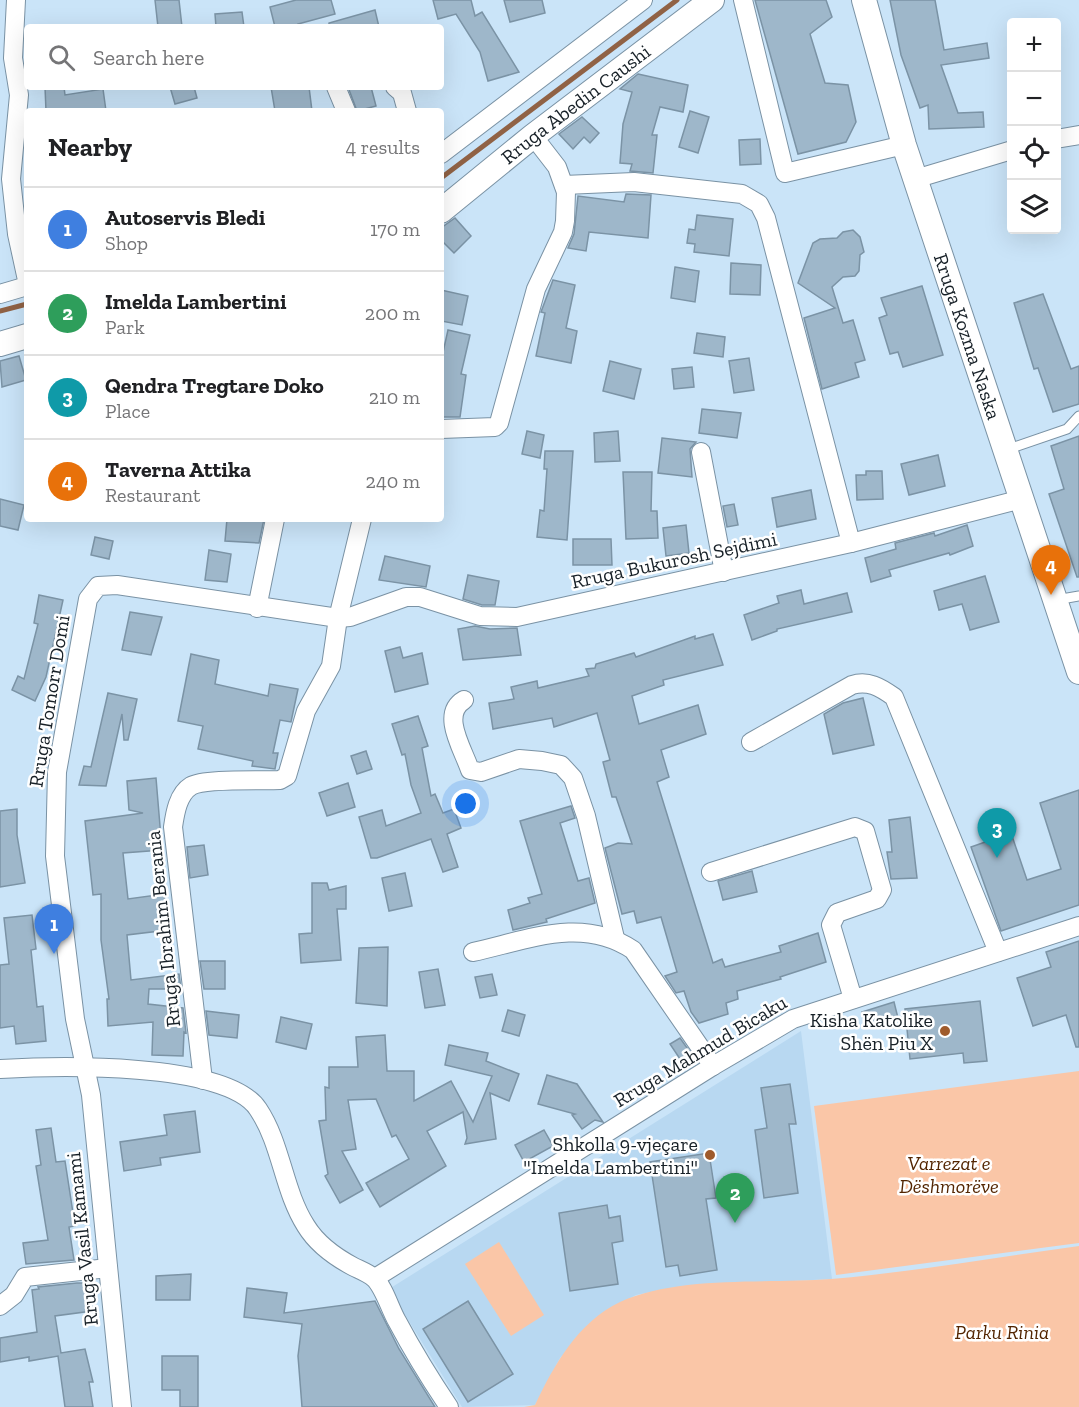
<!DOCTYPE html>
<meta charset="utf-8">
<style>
body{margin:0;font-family:"Zilla Slab",serif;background:#f2f2f2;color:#202124}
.controls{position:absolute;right:18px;top:18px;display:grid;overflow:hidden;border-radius:6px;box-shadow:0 6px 24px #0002}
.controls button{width:54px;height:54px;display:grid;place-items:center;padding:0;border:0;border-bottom:2px solid #e0e0e0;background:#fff;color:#202124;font:30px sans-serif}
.you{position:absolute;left:466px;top:804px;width:21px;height:21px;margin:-15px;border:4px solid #fff;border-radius:50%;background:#1a73e8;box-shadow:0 0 0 9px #1a73e833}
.badge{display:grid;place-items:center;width:39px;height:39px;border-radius:50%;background:#9f5b2c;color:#fff;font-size:20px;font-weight:700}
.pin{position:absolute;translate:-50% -50px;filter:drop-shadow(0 2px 3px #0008)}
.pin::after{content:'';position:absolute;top:32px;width:21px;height:18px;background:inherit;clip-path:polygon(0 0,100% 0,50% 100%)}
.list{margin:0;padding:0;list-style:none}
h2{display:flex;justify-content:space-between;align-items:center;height:78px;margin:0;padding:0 24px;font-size:26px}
h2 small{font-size:20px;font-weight:400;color:#757577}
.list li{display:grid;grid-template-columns:39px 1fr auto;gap:18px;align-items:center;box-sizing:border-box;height:84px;padding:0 24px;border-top:2px solid #e0e0e0}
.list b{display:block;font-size:22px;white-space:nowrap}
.list p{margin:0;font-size:20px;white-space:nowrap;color:#757577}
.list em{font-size:20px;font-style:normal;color:#757577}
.icon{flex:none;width:33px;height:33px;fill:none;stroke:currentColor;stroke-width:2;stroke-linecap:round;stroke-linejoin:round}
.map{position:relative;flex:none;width:1079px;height:1407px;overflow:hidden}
.search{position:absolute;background:#fff;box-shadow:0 6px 24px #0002;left:24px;top:24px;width:420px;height:66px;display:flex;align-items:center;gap:15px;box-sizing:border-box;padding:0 21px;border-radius:6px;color:#757577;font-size:22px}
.panel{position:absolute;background:#fff;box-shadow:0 6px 24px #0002;left:24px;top:108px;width:420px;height:414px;border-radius:6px}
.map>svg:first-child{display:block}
.built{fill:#b8d8f1}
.green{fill:#fac6a7}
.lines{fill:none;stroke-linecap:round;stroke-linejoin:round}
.stream{stroke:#906245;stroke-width:5}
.building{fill:#9eb7ca;stroke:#7b93a5;stroke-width:1.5}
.service-casing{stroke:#7a92a4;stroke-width:11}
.minor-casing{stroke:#7a92a4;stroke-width:20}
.secondary-casing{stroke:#7a92a4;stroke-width:26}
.service{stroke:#fff;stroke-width:9}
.minor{stroke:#fff;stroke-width:18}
.secondary{stroke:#fff;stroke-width:24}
.poi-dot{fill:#9f5b2c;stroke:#fff;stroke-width:2}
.labels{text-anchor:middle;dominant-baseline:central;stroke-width:5;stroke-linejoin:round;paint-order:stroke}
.street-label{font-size:20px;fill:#172027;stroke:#fff}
.poi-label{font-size:20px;fill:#172027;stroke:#fff;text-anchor:end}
.park-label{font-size:20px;font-style:italic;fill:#532501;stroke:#fff}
</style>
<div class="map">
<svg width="1079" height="1407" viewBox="0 0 1079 1407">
<rect width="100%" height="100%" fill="#cae4f8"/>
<path class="built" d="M801 1031 832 1279 676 1287 636 1295 604 1312 560 1358 535 1405 462 1407 389 1289Z"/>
<g class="green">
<path d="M1079 1071V1243L836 1275 814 1106Z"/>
<path d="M499 1242 544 1315 511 1336 465 1264Z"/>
<path d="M1079 1246V1407H524L535 1405C554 1365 578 1322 620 1302 678 1275 767 1284 831 1279 914 1272 997 1257 1079 1246Z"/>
</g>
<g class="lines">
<g class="stream">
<path d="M441 178 677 0"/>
<path d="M0 311 27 304"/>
</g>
</g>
<g class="building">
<path d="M155 0H179L182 27H158Z"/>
<path d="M296 0H331L335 14 298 24 299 27H275L270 7Z"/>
<path d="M433 0H471L475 16 482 12 519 72 488 81 480 52 456 14 438 19Z"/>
<path d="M504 0H542L545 13 510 22Z"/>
<path d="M755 0H826L832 17 810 34 825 83 848 85 856 122 846 142 798 154Z"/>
<path d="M890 0H935L944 50 987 43 989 58 941 65 958 113 983 112 984 127 929 129 928 105 920 108 901 55Z"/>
<path d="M375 10 379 27H329V23Z"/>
<path d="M242 12 244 27H216L215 14Z"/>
<path d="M638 74 688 85 683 112 660 107 652 135H657L653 173 630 171 632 164 620 163 623 124 632 92 620 89Z"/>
<path d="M45 87H64L65 95 103 89 106 111H46Z"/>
<path d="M170 87H194L197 98 175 104Z"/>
<path d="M271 87H309L312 111H275Z"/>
<path d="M348 87H371L376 106 357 111Z"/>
<path d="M690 111 709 117 698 153 679 147Z"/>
<path d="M582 117 599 133 590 143 584 137 573 149 559 134Z"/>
<path d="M760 139 761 164 740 165 739 140Z"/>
<path d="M626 194 651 195 648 238 589 232 586 251 568 248 574 234 578 196 624 202Z"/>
<path d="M697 215 733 219 729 256 694 252 695 244 687 243 689 229 695 230Z"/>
<path d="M455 218 471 236 454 253 441 240V228Z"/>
<path d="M853 230 860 237 864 252 860 255 859 271 855 276 843 277 832 287 843 323 853 320 865 360 855 363 859 377 822 389 804 318 835 308 798 283 813 243 820 239 837 238 843 232Z"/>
<path d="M731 263 761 265 760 295 730 294Z"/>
<path d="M675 267 699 271 695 302 671 298Z"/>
<path d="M553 280 575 285 566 328 577 331 571 363 536 356 545 313 541 312Z"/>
<path d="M922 286 943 355 903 367 898 352 890 354 879 318 887 315 881 298Z"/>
<path d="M441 290 468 296 462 325 441 321Z"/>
<path d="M1043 294 1071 369 1079 366V404L1053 412 1038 368 1034 369 1014 303Z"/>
<path d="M448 330 470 335 461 374 466 375 460 417H441V361Z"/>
<path d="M697 333 725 337 723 357 694 353Z"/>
<path d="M19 356 26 380 2 387 0 361Z"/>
<path d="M749 358 754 390 734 393 729 361Z"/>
<path d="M610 361 641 369 634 399 603 391Z"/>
<path d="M692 367 694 387 674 389 672 369Z"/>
<path d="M702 409 741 413 737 438 699 433Z"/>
<path d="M527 431 544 435 540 458 522 454Z"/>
<path d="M618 431 620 461 595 462 594 433Z"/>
<path d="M1079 436V577H1077L1049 494 1064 489 1051 446Z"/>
<path d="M662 438 696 442 690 449 692 477 658 473Z"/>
<path d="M545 451H573L567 540 537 537 540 510 544 511 547 469H544Z"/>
<path d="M938 455 945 486 909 495 901 464Z"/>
<path d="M866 471H882L883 499 857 500 856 475H866Z"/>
<path d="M623 472H652L651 511H657L658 538 626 539Z"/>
<path d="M811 490 816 519 777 527 772 498Z"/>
<path d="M0 499 24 505 18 530 0 526Z"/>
<path d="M734 504 738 525 727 527 723 506Z"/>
<path d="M227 519H264L259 543 225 541Z"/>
<path d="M686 525 689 553 666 556 663 528Z"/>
<path d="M967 525 973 546 950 555 949 553 889 570 891 576 871 582 865 558 896 549 895 543 934 533 935 536Z"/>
<path d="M95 537 113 541 109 559 91 555Z"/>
<path d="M573 539H611L612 565H573Z"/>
<path d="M209 550 231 554 227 582 205 580Z"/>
<path d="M385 556 430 566 426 587 379 580Z"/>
<path d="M468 575 499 581 495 605H482L463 599Z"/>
<path d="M985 576 999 622 970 630 962 604 939 610 934 591Z"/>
<path d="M801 590 804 604 847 593 852 612 777 629V631L752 640 744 615 779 603 777 596Z"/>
<path d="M39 595 63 600 46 677 35 701 12 690 18 676 24 679 38 624 34 623Z"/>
<path d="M130 612 162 617 151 655 122 650Z"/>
<path d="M475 626 490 629 517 628 521 655 463 660 458 629Z"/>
<path d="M713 634 723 665 663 680 664 685 632 696 639 724 698 705 706 734 661 750 669 777 657 782 713 963 722 959 725 967 781 952 779 946 818 933 826 962 780 977 781 979 737 991 738 999 726 1003 728 1014 699 1023 691 1012 684 991 676 993 665 976 677 972 661 917 637 923 634 911 622 914 605 848 618 843 632 844 616 797H612L603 762 610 760 597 713 554 727 552 718 493 729 489 703 514 699 511 687 537 681 538 688 589 676 586 669 595 668 596 664 634 653 636 657 695 636V639Z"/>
<path d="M400 647 403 658 422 653 428 684 395 692 385 651Z"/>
<path d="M191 654 219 660 215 684 268 696 270 684 298 689 291 722 280 720 273 753H278L275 769 252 766 253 761 198 749 203 726 178 721Z"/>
<path d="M108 693 137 699 128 740H124L122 714 106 786 79 785 84 766 91 767Z"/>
<path d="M863 698 874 745 833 754 824 714 843 703Z"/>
<path d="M418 716 428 746 422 748 431 796 435 794 443 813 454 809 461 828 447 834 458 867 443 872 431 839 377 858H371L359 817 382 810 386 826 421 813 411 785 405 754 402 755 392 724Z"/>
<path d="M366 751 372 769 357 774 351 756Z"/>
<path d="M156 778 162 850 123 853 128 899 164 894 168 930 127 935 131 980 179 974 181 989H149L148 1004 183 1008 186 1033 184 1032 183 1056 152 1055 153 1022 108 1026 107 999H109L101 940V894L93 895 85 821 143 813 129 810 127 781Z"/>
<path d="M348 783 355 807 327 816 319 793Z"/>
<path d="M1079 790V905L1001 931 971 847 1011 833 1027 880 1061 869 1040 803Z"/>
<path d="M571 806 575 818 560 823 578 881 589 878 595 903 546 919 547 922 513 930 508 910 530 903 528 898 542 894 520 821Z"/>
<path d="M17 809V835L25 883 0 887V811Z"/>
<path d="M910 817 917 878 891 879 887 852H892L889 820Z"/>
<path d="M204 845 208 875 190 878 187 847Z"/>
<path d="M752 871 757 892 723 900 718 881Z"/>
<path d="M405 873 412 906 389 911 382 878Z"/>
<path d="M312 883H327L329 890 346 886V909H337L341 960 301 963 299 934 312 933Z"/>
<path d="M32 915 36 949 31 950 37 1007 43 1006 46 1041 16 1044 14 1026 0 1028V965L9 964 4 918Z"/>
<path d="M1079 941V1047H1076L1066 1015 1033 1026 1017 978 1051 967 1046 952Z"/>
<path d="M388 947 387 1006 356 1003 359 948Z"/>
<path d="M200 961H225V989H204Z"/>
<path d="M438 969 445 1005 425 1008 419 972Z"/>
<path d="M492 974 497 995 480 998 475 977Z"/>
<path d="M980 1001 987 1061 964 1063 963 1053 910 1059 905 1009Z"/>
<path d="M894 1002 898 1018 866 1027 862 1012Z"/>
<path d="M508 1010 525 1015 519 1036 502 1031Z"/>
<path d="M206 1011 239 1015 237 1038 209 1035Z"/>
<path d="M281 1017 312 1024 306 1049 276 1042Z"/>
<path d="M385 1035 387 1071H414V1101L451 1081 473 1122 492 1076 445 1065 449 1045 488 1053 486 1061 519 1074 509 1101 490 1093 496 1139 465 1144 467 1138 463 1112 427 1131 446 1166 380 1207 366 1183 409 1159 396 1135 392 1137 376 1099 348 1100 356 1149 342 1151 363 1190 340 1203 325 1176 328 1174 319 1121 326 1120 325 1087 329 1088V1067H358L356 1037Z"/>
<path d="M680 1038 690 1052 680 1059 670 1044Z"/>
<path d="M547 1075 577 1084 603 1122 595 1120 582 1129 572 1115 575 1114 538 1104Z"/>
<path d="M790 1084 796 1124H789L798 1193 764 1198 755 1130 767 1128 761 1088Z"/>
<path d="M195 1111 200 1152 160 1158 161 1165 124 1171 120 1142 167 1135 164 1115Z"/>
<path d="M51 1128 56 1162 65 1161 75 1226 69 1227 74 1260 26 1264 23 1243 48 1240 36 1166 41 1165 36 1130Z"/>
<path d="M544 1130 553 1146 524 1162 515 1145Z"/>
<path d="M709 1153 716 1198 706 1199 717 1270 680 1276 678 1265 666 1267 650 1162Z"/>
<path d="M607 1205 609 1218 620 1216 623 1241 612 1243 618 1284 570 1291 559 1213Z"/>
<path d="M191 1274 190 1300H156V1276Z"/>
<path d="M77 1283H89L92 1311 55 1316 61 1353 85 1349 93 1382H89L93 1407H65L58 1356 29 1361V1357L0 1362V1338L37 1332 32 1290 39 1289 38 1287Z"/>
<path d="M247 1288 287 1293 284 1313 375 1301 399 1349 435 1407H302L298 1356 302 1324 244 1317Z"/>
<path d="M468 1301 513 1374 468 1402 423 1329Z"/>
<path d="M162 1356H198V1407H180V1390H162Z"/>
</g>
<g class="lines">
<g class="service-casing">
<g id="service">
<path d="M1006 450 1067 429 1079 416"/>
<path d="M1056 600 1079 596"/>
</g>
</g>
<g class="minor-casing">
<g id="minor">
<path d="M16 0 13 58 19 95 11 179 17 234 27 280"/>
<path d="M743 0 785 173 904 145"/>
<path d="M336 87 346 111"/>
<path d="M395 87 402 93 407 111"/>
<path d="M1056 139 1079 135"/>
<path d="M441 154 643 0"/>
<path d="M915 179 1012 150"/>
<path d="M564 185 634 182 742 194 759 204 766 218 851 543"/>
<path d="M0 294 27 286"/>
<path d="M441 429 495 427 499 423 536 289 563 232 565 221 566 192 557 167 533 136"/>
<path d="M701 452 724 572"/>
<path d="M257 608 275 519"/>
<path d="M464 700C440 714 463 749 470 770L481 772 519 759 542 761 561 765 573 778 586 816 615 938"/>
<path d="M751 742 852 685C868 680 880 687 894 697L998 952"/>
<path d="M711 872 855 827 865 831 882 890 877 899 837 913 831 925 853 999"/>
<path d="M473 952C528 940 582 916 633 950L713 1066"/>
<path d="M0 1069C54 1066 227 1061 258 1109 282 1145 283 1190 306 1226 317 1244 335 1257 354 1267 360 1270 368 1273 374 1278 384 1287 390 1309 397 1321 413 1351 430 1379 449 1407"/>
<path d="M203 1080 173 827C175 813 178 794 191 786 204 778 262 781 280 780L287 776 306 711 331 666 338 618 362 519"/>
<path d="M375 1278 713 1066 793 1019 1079 926"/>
<path d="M0 1306 14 1295 25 1277 108 1268"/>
<path d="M122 1407 91 1095 75 1019 55 856 57 772 88 599 98 586 117 585 338 618 350 617 406 597H420L480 616 517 617 851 543 1022 499"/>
</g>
</g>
<g class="secondary-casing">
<g id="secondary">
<path id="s1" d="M864 0 904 145 1079 672"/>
<path id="s2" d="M441 211 533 136 712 0"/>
<path d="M0 344 27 336"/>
</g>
</g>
<use href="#service" class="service"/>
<use href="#minor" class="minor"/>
<use href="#secondary" class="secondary"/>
</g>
<g class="poi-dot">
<circle cx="945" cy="1031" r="6"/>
<circle cx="710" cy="1155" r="6"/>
</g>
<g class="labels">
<g class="street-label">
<text stroke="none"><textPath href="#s2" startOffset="172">Rruga Abedin Caushi</textPath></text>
<text stroke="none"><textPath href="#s1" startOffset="352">Rruga Kozma Naska</textPath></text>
<text transform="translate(674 560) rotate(-12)">Rruga Bukurosh Sejdimi</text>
<text transform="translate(49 701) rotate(-81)">Rruga Tomorr Domi</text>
<text transform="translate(163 929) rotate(-96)">Rruga Ibrahim Berania</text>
<text transform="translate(700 1051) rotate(-31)">Rruga Mahmud Bicaku</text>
<text transform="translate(82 1239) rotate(-96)">Rruga Vasil Kamami</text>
</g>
<g class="poi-label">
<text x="933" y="1020">Kisha Katolike<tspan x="933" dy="23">Shën Piu X</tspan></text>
<text x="698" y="1144">Shkolla 9-vjeçare<tspan x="698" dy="23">"Imelda Lambertini"</tspan></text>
</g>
<g class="park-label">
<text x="949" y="1163">Varrezat e<tspan x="949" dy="23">Dëshmorëve</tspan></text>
<text x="1002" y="1332">Parku Rinia</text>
</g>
</g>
</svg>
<div class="controls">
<button>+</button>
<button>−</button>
<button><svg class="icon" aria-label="locate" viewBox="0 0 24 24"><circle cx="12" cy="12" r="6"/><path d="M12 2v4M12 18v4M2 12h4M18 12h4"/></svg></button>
<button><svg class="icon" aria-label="layers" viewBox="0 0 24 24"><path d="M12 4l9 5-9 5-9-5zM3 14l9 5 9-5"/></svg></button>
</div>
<div class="you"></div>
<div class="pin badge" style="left:54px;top:954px;background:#3f7fe0">1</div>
<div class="pin badge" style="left:735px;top:1223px;background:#2e9e5b">2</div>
<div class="pin badge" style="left:997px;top:858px;background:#0f9aa8">3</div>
<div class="pin badge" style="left:1051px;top:595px;background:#e8710a">4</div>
<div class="search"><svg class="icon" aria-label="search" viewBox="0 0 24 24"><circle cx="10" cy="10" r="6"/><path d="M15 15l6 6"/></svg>Search here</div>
<section class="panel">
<h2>Nearby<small>4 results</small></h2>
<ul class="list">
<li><span class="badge" style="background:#3f7fe0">1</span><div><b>Autoservis Bledi</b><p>Shop</p></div><em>170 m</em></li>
<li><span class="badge" style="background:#2e9e5b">2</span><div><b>Imelda Lambertini</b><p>Park</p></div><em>200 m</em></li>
<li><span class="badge" style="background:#0f9aa8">3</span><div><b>Qendra Tregtare Doko</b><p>Place</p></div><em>210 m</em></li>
<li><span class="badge" style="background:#e8710a">4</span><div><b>Taverna Attika</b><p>Restaurant</p></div><em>240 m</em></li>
</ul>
</section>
</div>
